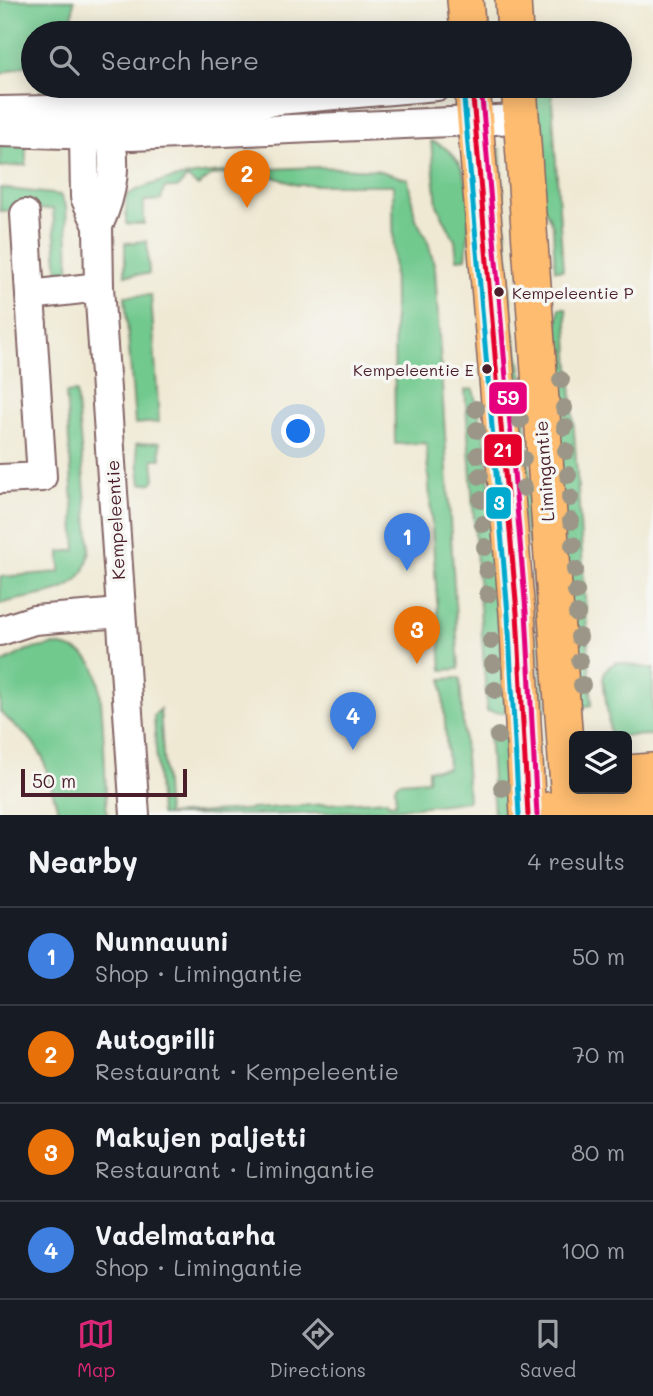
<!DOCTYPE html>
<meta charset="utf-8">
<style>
body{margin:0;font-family:Mali,sans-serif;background:#242831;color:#f1f3f6}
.controls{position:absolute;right:21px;bottom:21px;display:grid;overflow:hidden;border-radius:10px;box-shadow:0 4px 18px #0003}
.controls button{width:63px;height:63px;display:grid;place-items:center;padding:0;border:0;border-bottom:2px solid #363941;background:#171b24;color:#f1f3f6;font:35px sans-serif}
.scale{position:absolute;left:21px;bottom:18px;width:166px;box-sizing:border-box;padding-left:7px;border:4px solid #4a1f2b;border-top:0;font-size:19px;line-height:24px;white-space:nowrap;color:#4a1f2b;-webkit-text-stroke:5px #f6f6f2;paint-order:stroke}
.you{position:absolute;left:299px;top:432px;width:24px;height:24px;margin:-18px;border:5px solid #fff;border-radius:50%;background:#1a73e8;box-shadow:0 0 0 10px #1a73e833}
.badge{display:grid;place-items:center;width:46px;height:46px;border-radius:50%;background:#db2777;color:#fff;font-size:23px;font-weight:700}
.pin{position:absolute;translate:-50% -58px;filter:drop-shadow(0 2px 4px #0008)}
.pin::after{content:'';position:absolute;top:37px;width:24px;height:21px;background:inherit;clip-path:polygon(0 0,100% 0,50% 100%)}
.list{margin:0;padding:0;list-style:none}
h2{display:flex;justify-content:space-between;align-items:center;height:91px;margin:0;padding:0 28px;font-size:30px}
h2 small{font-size:23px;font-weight:400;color:#9ea1a6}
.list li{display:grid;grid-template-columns:46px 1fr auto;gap:21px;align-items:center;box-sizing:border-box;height:98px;padding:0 28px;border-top:2px solid #363941}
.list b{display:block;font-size:26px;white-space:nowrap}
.list p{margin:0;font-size:23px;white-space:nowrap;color:#9ea1a6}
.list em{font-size:23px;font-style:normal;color:#9ea1a6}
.icon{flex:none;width:38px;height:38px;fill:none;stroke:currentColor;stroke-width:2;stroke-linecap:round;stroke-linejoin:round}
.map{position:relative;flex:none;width:653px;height:815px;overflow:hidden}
.search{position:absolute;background:#171b24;box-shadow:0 4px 18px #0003;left:21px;right:21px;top:21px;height:77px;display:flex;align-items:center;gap:18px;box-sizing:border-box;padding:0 24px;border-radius:38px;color:#9ea1a6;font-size:26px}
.sheet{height:483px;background:#171b24}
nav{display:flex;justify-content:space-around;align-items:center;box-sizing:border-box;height:98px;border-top:2px solid #363941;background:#171b24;font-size:19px;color:#9ea1a6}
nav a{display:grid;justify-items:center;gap:4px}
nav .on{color:#db2777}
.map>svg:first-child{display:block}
.green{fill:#71c98e;stroke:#5e745c;stroke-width:2}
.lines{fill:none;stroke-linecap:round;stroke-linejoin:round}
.minor-casing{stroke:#846666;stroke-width:32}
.major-casing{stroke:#846666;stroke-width:38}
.minor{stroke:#fff;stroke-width:28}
.major{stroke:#fdbc70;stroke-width:35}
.bus-1-casing{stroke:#f6f6f2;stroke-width:10}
.bus-2-casing{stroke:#f6f6f2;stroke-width:10}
.bus-3-casing{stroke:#f6f6f2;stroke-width:10}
.bus-1{stroke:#e4002b;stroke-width:5}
.bus-2{stroke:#00a9ce;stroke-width:5}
.bus-3{stroke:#e5007d;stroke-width:5}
.tree{fill:#9b9687}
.bus-dot{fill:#4a1f2b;stroke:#f6f6f2;stroke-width:2.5}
.labels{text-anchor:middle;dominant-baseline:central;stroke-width:7;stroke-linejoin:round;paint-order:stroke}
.bus-label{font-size:16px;fill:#4a1f2b;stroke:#f6f6f2;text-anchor:start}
.street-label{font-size:18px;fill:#4a1f2b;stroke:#f6f6f2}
.line-badge{stroke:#f6f6f2;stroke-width:2.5}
.badge-label{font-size:19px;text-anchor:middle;font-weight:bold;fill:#fff}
</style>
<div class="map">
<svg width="653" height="815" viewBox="0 0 653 815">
<rect width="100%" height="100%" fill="#f6f6f2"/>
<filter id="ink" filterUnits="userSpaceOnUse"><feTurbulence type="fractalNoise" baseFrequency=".0143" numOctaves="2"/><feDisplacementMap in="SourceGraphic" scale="14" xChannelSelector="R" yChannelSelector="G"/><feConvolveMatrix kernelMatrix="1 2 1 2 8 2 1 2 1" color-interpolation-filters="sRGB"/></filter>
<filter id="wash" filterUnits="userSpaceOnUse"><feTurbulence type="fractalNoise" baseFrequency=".00686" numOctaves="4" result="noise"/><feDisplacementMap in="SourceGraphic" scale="28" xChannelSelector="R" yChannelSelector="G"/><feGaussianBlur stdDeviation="1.57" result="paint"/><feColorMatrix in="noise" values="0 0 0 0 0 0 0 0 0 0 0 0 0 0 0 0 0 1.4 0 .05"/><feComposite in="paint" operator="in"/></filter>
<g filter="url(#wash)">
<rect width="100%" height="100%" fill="#efe9d3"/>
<g class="green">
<path d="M0 0H74L71 33H33V63L0 74Z"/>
<path d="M45 86H85L84 93 76 101H41L40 90Z"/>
<path d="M532 86H551L563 270H555L553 226 540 198Z"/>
<path d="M0 141 26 143V165L0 167Z"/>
<path d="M431 141C479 157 470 218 466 258L457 259 455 241 437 205Z"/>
<path d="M494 147 500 149 512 327 523 377 547 710H542L531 554 518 499Z"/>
<path d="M318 167 376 170 408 179 415 217 428 242 435 268 459 669 442 670 426 443 395 444 393 185H297L260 172 212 175 198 186 187 178 177 188H164L161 200 144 201V224H126V196C166 169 269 169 318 167Z"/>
<path d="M0 188 60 195 66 207 70 280 45 282 41 277 58 276 53 209 0 211Z"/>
<path d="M147 241 149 274 125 275V243Z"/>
<path d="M151 295 159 422 135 424 125 296Z"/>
<path d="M559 308H566L592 705 575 708 554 383Z"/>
<path d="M473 389 486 444 506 710 503 713 487 711 465 390Z"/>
<path d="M76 392 90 546C87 600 41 591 0 604V577L60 572V552L76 550 66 393Z"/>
<path d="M160 442 161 459H153L155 479 152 483 141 484 136 444Z"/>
<path d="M54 645C71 647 87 652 95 668 104 686 105 788 107 815H52L58 810 43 758 32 741 0 712V664L27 650Z"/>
<path d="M616 662 653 669V735L615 736 610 732 603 678 606 669Z"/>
<path d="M460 678 468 801C369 815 261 815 160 815L154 716 160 709 167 815 387 800 389 804 396 803 395 786 399 782 428 780V770L448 768 442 679Z"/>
<path d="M506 729 512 815H494L489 730Z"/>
</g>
</g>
<g filter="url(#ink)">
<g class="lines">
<g class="minor-casing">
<g id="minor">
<path d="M99 110 84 137 85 197 98 226 99 287 135 815"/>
<path d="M0 111 246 106 278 100 437 86"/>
<path d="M0 132 132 136 520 119"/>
<path d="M25 214 30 295"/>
<path d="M98 226C111 198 118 165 109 134 103 116 99 105 99 86"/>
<path d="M0 479 42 477 30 295 99 287"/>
<path d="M0 631 34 620 121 613"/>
</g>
</g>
<g class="major-casing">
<g id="major">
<path d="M465 0 468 33"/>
<path d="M513 0 515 33"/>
<path d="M472 86 517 613 528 815"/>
<path d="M519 86 570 815"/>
<path d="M627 773 653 771"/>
<path d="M549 810 653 803"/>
</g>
</g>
<use href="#minor" class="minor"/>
<use href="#major" class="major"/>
<g class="bus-1-casing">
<path id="bus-1" d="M472 86 517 613 528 815"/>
</g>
<g class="bus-2-casing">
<path id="bus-2" d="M463 87 508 614 519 815"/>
</g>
<g class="bus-3-casing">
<path id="bus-3" d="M481 86 526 612 537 815"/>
</g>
<use href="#bus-1" class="bus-1"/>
<use href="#bus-2" class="bus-2"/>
<use href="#bus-3" class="bus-3"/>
</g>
<g class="tree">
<circle cx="561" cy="380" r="9"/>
<circle cx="518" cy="388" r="9"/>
<circle cx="564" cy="408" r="9"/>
<circle cx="476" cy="409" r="9"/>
<circle cx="520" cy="420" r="9"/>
<circle cx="565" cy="427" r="9"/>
<circle cx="477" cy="430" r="9"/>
<circle cx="566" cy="451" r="9"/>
<circle cx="478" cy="455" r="9"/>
<circle cx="523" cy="459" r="9"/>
<circle cx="568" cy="475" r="9"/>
<circle cx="480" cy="476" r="9"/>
<circle cx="524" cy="488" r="9"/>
<circle cx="570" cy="498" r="9"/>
<circle cx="481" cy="500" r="9"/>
<circle cx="571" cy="521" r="9"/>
<circle cx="483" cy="524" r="9"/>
<circle cx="573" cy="545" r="9"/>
<circle cx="485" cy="547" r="9"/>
<circle cx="487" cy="570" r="9"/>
<circle cx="575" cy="570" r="9"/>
<circle cx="576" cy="592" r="9"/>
<circle cx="488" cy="594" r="9"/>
<circle cx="577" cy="614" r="9"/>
<circle cx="579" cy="637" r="9"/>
<circle cx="491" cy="641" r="9"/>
<circle cx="580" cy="661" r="9"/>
<circle cx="493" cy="664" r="9"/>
<circle cx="582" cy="685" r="9"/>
<circle cx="495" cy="690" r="9"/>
<circle cx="498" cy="736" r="9"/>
<circle cx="502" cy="788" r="9"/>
</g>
</g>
<g class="bus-dot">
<circle cx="499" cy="292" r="6"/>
<circle cx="487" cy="369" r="6"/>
</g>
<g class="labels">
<g class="bus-label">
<text x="512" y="292">Kempeleentie P</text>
<text x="474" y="369" text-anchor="end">Kempeleentie E</text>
</g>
<g class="street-label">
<text transform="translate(544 471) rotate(-94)">Limingantie</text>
<text transform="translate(115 520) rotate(-93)">Kempeleentie</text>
</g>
</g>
<g class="line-badge">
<rect x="488" y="381" width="40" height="34" rx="7" fill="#e5007d"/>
<rect x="483" y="433" width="40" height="34" rx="7" fill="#e4002b"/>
<rect x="485" y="486" width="27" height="34" rx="7" fill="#00a9ce"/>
</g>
<g class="badge-label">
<text x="508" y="405">59</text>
<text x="503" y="457">21</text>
<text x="499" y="510">3</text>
</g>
</svg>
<div class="controls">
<button><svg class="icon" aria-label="layers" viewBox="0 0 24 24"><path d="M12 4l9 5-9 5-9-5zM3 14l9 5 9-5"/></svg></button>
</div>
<div class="scale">50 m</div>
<div class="you"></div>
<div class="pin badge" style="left:407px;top:571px;background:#3f7fe0">1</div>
<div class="pin badge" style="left:247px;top:208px;background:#e8710a">2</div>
<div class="pin badge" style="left:417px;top:664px;background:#e8710a">3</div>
<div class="pin badge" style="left:353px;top:750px;background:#3f7fe0">4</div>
<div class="search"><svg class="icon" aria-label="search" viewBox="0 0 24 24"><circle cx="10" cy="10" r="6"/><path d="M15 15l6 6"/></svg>Search here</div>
</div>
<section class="sheet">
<h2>Nearby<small>4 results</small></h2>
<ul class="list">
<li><span class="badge" style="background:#3f7fe0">1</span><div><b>Nunnauuni</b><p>Shop · Limingantie</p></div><em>50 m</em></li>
<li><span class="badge" style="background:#e8710a">2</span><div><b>Autogrilli</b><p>Restaurant · Kempeleentie</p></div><em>70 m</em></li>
<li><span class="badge" style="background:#e8710a">3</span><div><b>Makujen paljetti</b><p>Restaurant · Limingantie</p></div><em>80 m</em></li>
<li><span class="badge" style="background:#3f7fe0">4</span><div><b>Vadelmatarha</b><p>Shop · Limingantie</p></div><em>100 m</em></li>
</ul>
</section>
<nav>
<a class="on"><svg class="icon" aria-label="map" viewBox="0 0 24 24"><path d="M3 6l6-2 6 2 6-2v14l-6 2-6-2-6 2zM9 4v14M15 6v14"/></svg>Map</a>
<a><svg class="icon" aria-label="directions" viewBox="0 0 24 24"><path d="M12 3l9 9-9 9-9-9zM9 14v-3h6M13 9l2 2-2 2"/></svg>Directions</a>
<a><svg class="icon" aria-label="saved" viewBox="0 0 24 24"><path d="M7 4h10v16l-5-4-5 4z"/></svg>Saved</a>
</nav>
